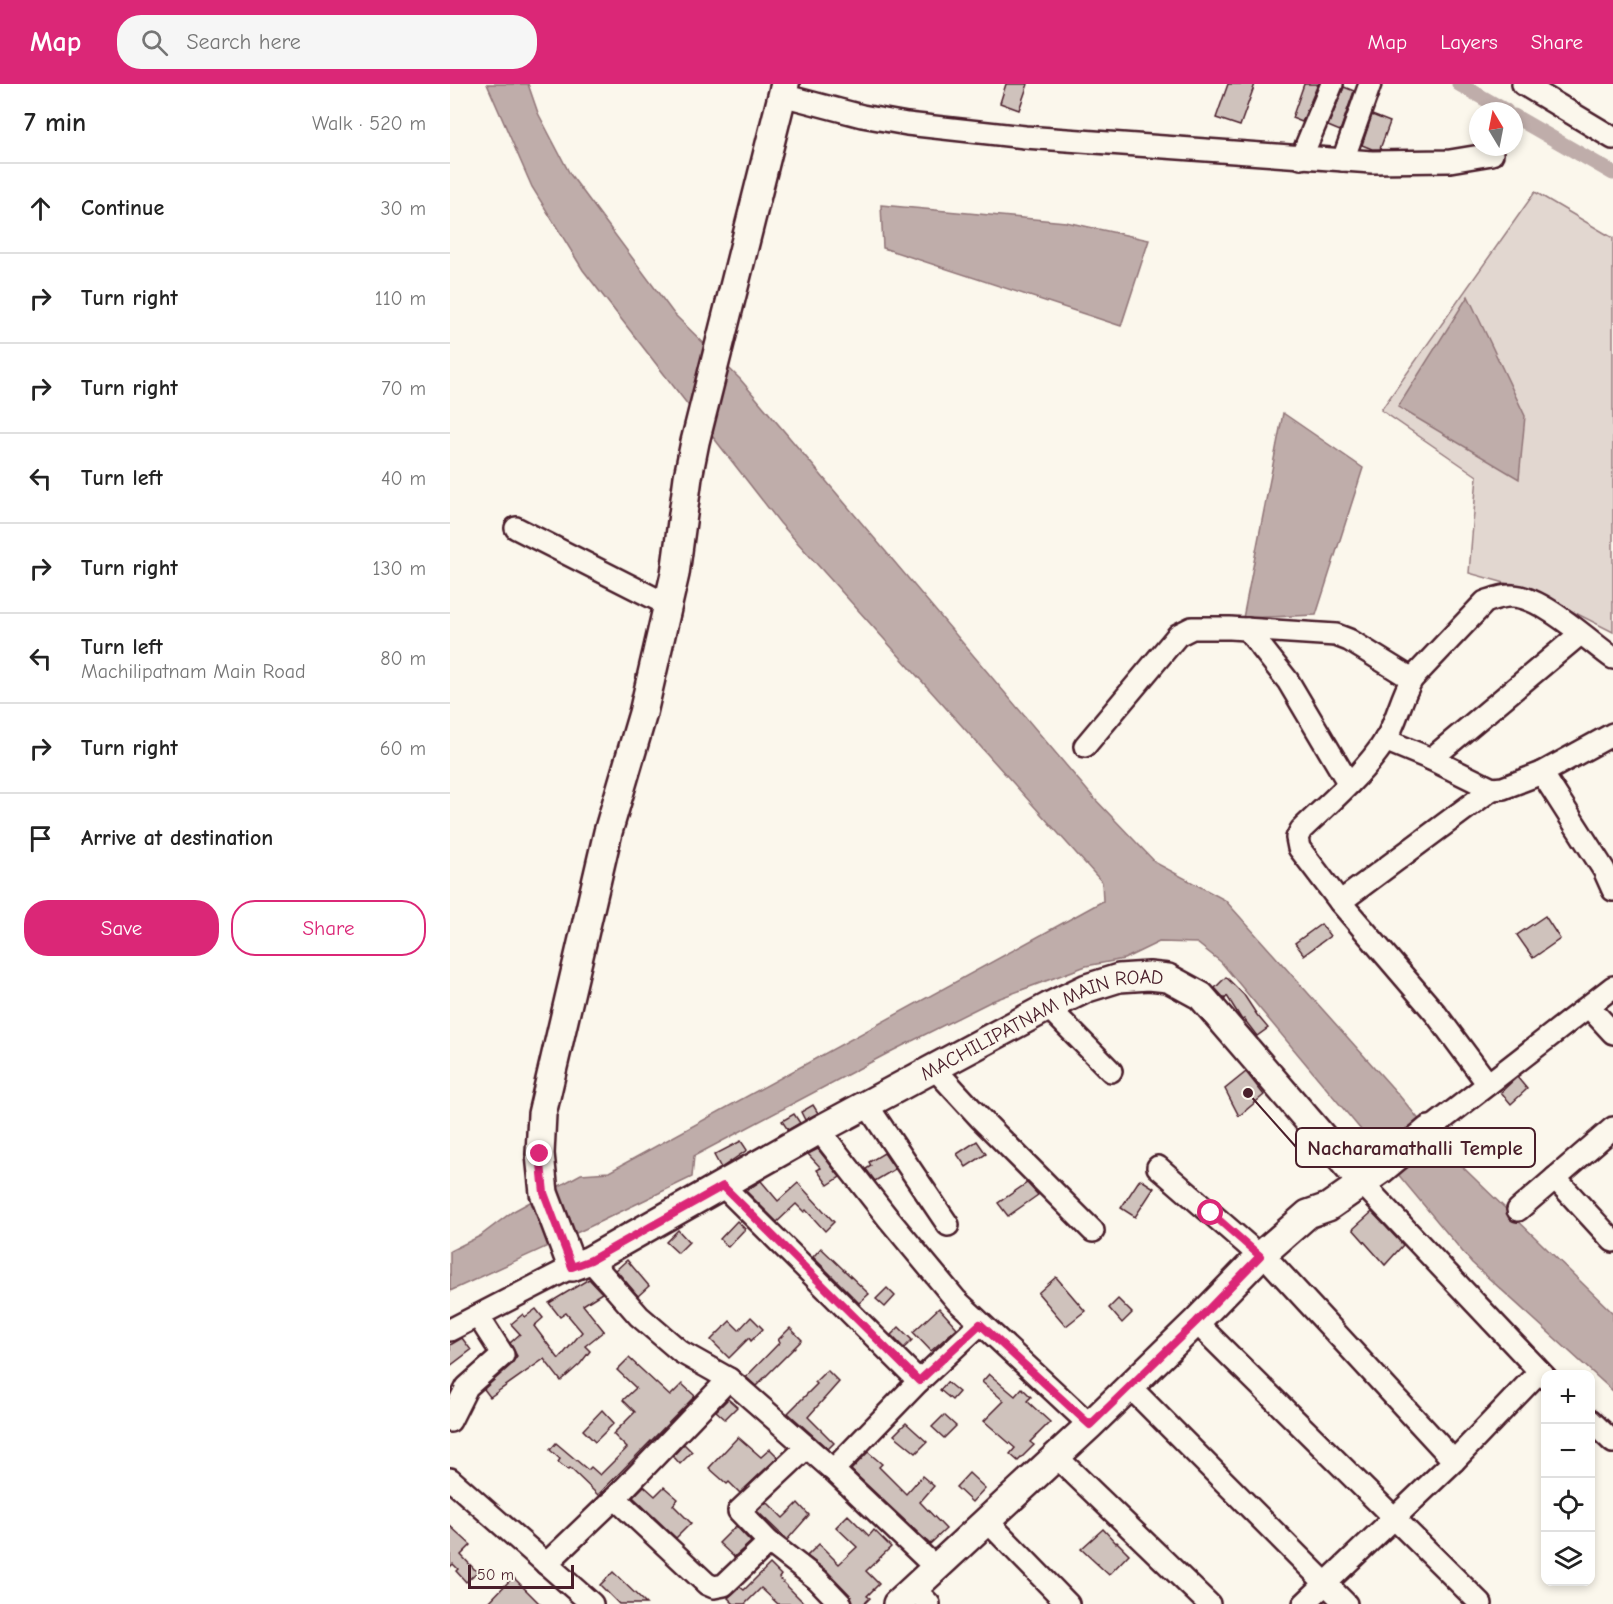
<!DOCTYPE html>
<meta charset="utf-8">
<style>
body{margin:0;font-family:"Comic Neue",sans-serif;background:#f6f6f6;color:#222}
.controls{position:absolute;right:18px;bottom:18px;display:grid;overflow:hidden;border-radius:12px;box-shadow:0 3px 9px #0003}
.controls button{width:54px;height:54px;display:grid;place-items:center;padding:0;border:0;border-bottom:2px solid #e0e0e0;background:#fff;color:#222;font:30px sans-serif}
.compass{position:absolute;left:1019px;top:18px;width:54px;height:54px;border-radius:50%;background:#fff;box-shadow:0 3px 9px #0003;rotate:350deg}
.scale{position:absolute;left:18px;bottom:15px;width:106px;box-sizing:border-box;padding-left:6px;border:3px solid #4a1f2b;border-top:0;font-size:16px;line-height:21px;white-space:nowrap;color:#4a1f2b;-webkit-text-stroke:4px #fbf7ec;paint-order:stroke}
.stop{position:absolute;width:18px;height:18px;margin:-14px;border:4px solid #db2777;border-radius:50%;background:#fff}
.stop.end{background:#db2777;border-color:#fff;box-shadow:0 2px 6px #0008}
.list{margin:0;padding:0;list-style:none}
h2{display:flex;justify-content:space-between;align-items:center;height:78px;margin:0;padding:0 24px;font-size:26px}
h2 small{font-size:20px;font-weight:400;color:#767676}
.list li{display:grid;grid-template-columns:39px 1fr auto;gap:18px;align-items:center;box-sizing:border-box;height:90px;padding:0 24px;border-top:2px solid #e0e0e0}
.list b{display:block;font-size:22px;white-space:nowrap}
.list p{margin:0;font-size:20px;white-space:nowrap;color:#767676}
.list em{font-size:20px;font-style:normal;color:#767676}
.actions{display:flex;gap:12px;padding:18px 24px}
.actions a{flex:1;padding:14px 0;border:2px solid #db2777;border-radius:24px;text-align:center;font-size:21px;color:#db2777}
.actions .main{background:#db2777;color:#fff}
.icon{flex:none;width:33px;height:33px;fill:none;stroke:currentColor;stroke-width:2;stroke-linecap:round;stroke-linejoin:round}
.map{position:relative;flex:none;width:1163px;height:1520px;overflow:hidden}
header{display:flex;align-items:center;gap:36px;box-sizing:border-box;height:84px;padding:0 30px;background:#db2777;color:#fff}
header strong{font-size:28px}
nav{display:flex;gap:33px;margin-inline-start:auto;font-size:21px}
.search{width:420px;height:54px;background:#f6f6f6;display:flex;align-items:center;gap:15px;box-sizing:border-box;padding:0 21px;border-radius:24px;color:#767676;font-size:22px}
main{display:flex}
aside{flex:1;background:#fff}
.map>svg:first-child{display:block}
.green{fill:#e2d7d0;stroke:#967b7e;stroke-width:1.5}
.water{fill:#bfadaa;stroke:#907477;stroke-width:1.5}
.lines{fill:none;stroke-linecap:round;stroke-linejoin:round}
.canal{stroke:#bfadaa;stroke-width:15}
.building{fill:#cfc2bc;stroke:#4a1f2b;stroke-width:1.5}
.minor-casing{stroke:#4a1f2b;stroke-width:26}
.major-casing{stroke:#4a1f2b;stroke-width:32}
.minor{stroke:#fbf7ec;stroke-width:21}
.major{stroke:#fbf7ec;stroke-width:27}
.route{stroke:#db2777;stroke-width:8}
.labels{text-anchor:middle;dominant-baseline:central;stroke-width:6;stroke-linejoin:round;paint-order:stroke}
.street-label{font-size:20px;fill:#4a1f2b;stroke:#fbf7ec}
.leader{fill:none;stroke:#4a1f2b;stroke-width:2}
.callout-dot{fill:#4a1f2b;stroke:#fbf7ec;stroke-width:2}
.callout{fill:#fbf7ec;stroke:#4a1f2b;stroke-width:2}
.callout-label{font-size:21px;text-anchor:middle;font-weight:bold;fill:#4a1f2b}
</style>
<header>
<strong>Map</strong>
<div class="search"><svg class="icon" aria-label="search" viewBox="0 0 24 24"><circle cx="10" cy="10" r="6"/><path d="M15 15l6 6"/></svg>Search here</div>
<nav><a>Map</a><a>Layers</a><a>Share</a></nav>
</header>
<main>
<aside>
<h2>7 min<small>Walk · 520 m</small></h2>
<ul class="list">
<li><svg class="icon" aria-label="ahead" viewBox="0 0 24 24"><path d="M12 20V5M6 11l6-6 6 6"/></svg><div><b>Continue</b></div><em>30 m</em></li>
<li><svg class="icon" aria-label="right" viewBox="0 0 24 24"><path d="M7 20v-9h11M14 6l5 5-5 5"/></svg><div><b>Turn right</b></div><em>110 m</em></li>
<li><svg class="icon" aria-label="right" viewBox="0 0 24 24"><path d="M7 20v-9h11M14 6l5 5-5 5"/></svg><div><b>Turn right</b></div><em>70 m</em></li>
<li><svg class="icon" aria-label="left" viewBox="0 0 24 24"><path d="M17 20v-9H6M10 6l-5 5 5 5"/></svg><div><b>Turn left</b></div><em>40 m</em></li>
<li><svg class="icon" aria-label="right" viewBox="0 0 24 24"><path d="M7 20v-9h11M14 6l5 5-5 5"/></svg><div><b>Turn right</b></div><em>130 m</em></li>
<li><svg class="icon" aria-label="left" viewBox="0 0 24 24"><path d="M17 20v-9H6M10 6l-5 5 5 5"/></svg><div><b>Turn left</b><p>Machilipatnam Main Road</p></div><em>80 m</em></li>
<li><svg class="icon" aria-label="right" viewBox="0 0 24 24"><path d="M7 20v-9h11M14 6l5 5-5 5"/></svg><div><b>Turn right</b></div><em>60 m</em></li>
<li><svg class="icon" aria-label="arrive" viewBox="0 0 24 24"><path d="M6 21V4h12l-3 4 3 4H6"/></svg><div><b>Arrive at destination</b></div></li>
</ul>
<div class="actions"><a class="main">Save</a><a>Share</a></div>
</aside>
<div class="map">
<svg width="1163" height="1520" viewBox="0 0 1163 1520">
<rect width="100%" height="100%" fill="#fbf7ec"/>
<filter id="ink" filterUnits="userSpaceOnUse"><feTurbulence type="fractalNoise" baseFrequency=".0167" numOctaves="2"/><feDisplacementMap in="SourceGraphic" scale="12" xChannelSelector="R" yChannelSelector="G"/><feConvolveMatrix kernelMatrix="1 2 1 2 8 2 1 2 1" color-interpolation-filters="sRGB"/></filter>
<g filter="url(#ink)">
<path class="green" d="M1085 108 1163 154V548L1080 506 1019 489 1027 392 931 326Z"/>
<g class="water">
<path d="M37 0H78L88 29 120 90 224 230 290 295 642 712 706 779 775 816 948 1010 990 1061 1163 1229V1307L1022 1179 771 878 747 859 709 858 674 875 636 882 542 917 442 967 244 1072 242 1093 137 1144 0 1207V1167L30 1152 62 1128 131 1090 159 1088 653 817 652 798 330 439 133 186 82 103Z"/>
<path d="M431 121 616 138 699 156 671 242 433 164Z"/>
<path d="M1018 212 1075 332 1069 395 948 323Z"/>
<path d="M833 329 913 384 866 531 793 534Z"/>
</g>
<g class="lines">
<g class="canal">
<path d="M1009 0 1056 27"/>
<path d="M1064 32 1163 89"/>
</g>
</g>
<g class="building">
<path d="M556 0H578L569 26 550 19Z"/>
<path d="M778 0H805L790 42 766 34Z"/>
<path d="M854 0H868L852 38 842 34Z"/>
<path d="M894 3 904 7 890 47 878 42Z"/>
<path d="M922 31 940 38 930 65H922L912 61Z"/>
<path d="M1095 832 1110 855 1083 874 1067 851Z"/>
<path d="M871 840 880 852 854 871 845 859Z"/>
<path d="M776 893 794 911 807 931 818 944 807 952 794 935 792 936 777 912 775 915 765 904Z"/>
<path d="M796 988 814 1011 789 1032 775 1005Z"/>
<path d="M1067 993 1077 1005 1061 1020 1051 1008Z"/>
<path d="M363 1021 368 1029 355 1036 351 1028Z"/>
<path d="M344 1030 350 1039 338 1046 332 1037Z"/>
<path d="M291 1057 297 1066 271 1084 264 1071Z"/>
<path d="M527 1057 536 1070 516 1083 507 1070Z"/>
<path d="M368 1065 390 1093 378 1101 367 1086 371 1084 358 1070Z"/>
<path d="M434 1069 445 1085 425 1097 416 1085 421 1082 419 1078Z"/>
<path d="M690 1095 704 1104 685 1133 671 1124Z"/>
<path d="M311 1097 328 1117 348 1099 384 1138 375 1147 356 1126 354 1128 346 1120 327 1138 296 1107Z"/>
<path d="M577 1099 588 1111 558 1132 548 1119Z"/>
<path d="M922 1128 953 1161 935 1181 903 1145Z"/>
<path d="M287 1137 295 1145 278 1163 270 1155Z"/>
<path d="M228 1146 239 1158 228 1169 216 1158Z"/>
<path d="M371 1164 419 1210 409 1219 363 1173Z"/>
<path d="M177 1176 199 1202 188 1212 166 1186Z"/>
<path d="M606 1193 635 1227 616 1242 588 1209Z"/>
<path d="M139 1195 152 1209 133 1221 154 1247 135 1262 140 1267 130 1280 111 1297 94 1275 40 1313 34 1305 61 1281 67 1272 60 1259 70 1250 61 1240 73 1230 75 1233 86 1225 93 1234 84 1242 109 1275 132 1248 116 1229 110 1233 99 1219Z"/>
<path d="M437 1204 445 1212 435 1223 426 1215Z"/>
<path d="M668 1215 682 1229 672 1239 659 1224Z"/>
<path d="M489 1224 507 1244 481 1267 463 1248Z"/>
<path d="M301 1233 313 1245 301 1257 299 1254 279 1274 261 1256 280 1237 289 1246Z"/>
<path d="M449 1243 462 1256 454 1264 441 1251Z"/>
<path d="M340 1244 352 1256 306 1302 296 1293 330 1258 328 1256Z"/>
<path d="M12 1254 21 1266 0 1282V1261Z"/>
<path d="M179 1274 220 1312 232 1300 245 1312 148 1411 120 1384 118 1386 108 1378 110 1375 100 1366 106 1359 138 1386 141 1383 150 1391 177 1364 163 1350 185 1328 173 1316 186 1304 167 1286Z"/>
<path d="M377 1286 389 1298 358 1333 384 1359 378 1365 338 1329 367 1300 365 1298Z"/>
<path d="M539 1290 565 1312 572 1304 581 1313 577 1317 600 1338 580 1358 584 1361 568 1377 560 1370 565 1364 534 1337 554 1317 532 1298Z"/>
<path d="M497 1298 509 1308 502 1316 490 1306Z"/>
<path d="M278 1315 287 1323 275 1335 266 1327Z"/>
<path d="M152 1326 164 1339 145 1358 133 1346Z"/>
<path d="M494 1331 506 1342 494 1354 482 1343Z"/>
<path d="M456 1339 477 1358 466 1369 444 1351Z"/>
<path d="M288 1353 311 1373 320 1365 328 1373 290 1409 279 1398 277 1400 259 1384Z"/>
<path d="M234 1360 242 1368 230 1380 223 1372Z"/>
<path d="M418 1368 432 1380 429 1383 456 1410 472 1392 484 1402 470 1418 496 1445 480 1460 401 1386Z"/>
<path d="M519 1389 535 1404 522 1418 506 1403Z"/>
<path d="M194 1402 205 1412 214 1403 228 1415 223 1421 241 1439 226 1454 183 1413Z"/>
<path d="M317 1418 333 1434 348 1419 359 1431 337 1456 307 1427Z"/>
<path d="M398 1431 419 1452 424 1446 441 1463 416 1487 429 1500 417 1512 420 1514 414 1520H403L400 1511 377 1487 357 1472 369 1460 389 1480 407 1463 386 1443Z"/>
<path d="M0 1442 21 1461 11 1471 27 1488 16 1498 6 1487 8 1485 3 1480 0 1483Z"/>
<path d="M286 1442 301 1458 284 1473 269 1459Z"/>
<path d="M653 1445 666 1459 667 1458 679 1470 659 1491 631 1465Z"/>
<path d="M320 1480 331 1491 329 1494 355 1520H328L311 1504 295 1520H284L278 1514 290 1503 294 1506Z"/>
<path d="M163 1488 196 1520H169L150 1501Z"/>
<path d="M63 1493 90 1520H37Z"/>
</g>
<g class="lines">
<g class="minor-casing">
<g id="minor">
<path d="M1073 0 1163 54"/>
<path d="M332 11 412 32 457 40 575 53 922 78 1000 77 1042 70"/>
<path d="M851 74 882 0"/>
<path d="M893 76 920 0"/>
<path d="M66 444 218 521"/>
<path d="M797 545 838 597 899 700"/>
<path d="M1163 650 1092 689 1154 786 1163 806"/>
<path d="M935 656 981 675 1042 705 1053 704 1092 689"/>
<path d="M635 662 728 551 742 544H780L886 551 899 556 962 595"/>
<path d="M981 675 1130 550"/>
<path d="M890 818 1042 705"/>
<path d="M598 923 661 987"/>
<path d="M1139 923 1163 949"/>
<path d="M484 984 530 1034 643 1147"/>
<path d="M1038 1000 986 930 890 818 849 764 847 754 851 746C879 719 916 688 936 655 947 636 951 614 962 595L1035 518C1044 515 1053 511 1063 512 1092 513 1139 557 1163 574"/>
<path d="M417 1021 498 1141"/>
<path d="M369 1046 438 1134 506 1216 640 1341"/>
<path d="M979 1046 1163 903"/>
<path d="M708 1083 810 1172"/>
<path d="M1105 1094 1163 1157"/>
<path d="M912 1099 1096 1294"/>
<path d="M273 1102 469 1297"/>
<path d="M1068 1126 1163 1044"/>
<path d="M140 1176 189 1232 231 1268 279 1295 383 1386 486 1484"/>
<path d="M823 1181 1004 1377 1089 1288"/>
<path d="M0 1246 122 1183"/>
<path d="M756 1248 1031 1520"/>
<path d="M689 1312 896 1520"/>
<path d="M1140 1336 1163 1358"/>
<path d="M0 1337 17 1303 53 1271 28 1232"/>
<path d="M615 1381 759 1520"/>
<path d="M383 1386 469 1297 530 1240"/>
<path d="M0 1395 142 1520"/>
<path d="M165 1414 257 1500 264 1503 274 1501 319 1458 368 1496 391 1520"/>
<path d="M545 1445 618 1520"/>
<path d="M319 1458 289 1427 357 1363"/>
<path d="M96 1480 165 1414 279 1295"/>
<path d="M472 1513 479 1520"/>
<path d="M854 1520 1004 1377"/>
</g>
</g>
<g class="major-casing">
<g id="major">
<path id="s1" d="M335 0 245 358 238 393 225 490 193 629 158 748 92 1030 90 1070 94 1109 122 1183 140 1176 369 1046 598 923 637 904 669 894 699 892 718 894 751 912 912 1099"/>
<path d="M447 1520 640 1341 746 1238 810 1172 858 1130 878 1123 931 1086 979 1046"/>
</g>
</g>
<use href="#minor" class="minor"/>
<use href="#major" class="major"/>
</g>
</g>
<g class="lines" filter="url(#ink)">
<path class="route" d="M90 1070 94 1109 122 1183 141 1176 273 1102 469 1297 530 1240 640 1341 746 1238 810 1172 761 1129"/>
</g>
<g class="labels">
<g class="street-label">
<text stroke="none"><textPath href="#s1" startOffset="1749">MACHILIPATNAM MAIN ROAD</textPath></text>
</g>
</g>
<path class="leader" d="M798 1009L846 1063"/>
<circle class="callout-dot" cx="798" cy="1009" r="6"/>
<rect class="callout" x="846" y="1044" width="239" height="39" rx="6"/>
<g class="callout-label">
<text x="965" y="1071">Nacharamathalli Temple</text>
</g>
</svg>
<div class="controls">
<button>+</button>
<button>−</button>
<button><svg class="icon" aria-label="locate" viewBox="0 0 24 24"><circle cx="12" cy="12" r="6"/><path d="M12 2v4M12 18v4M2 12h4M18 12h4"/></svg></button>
<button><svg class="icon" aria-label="layers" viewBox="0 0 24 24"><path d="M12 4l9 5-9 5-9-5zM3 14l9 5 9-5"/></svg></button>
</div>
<svg class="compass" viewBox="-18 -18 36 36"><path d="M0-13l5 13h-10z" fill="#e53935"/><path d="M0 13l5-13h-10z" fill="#767676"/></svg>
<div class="scale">50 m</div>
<div class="stop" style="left:761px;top:1129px"></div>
<div class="stop end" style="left:90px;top:1070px"></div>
</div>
</main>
